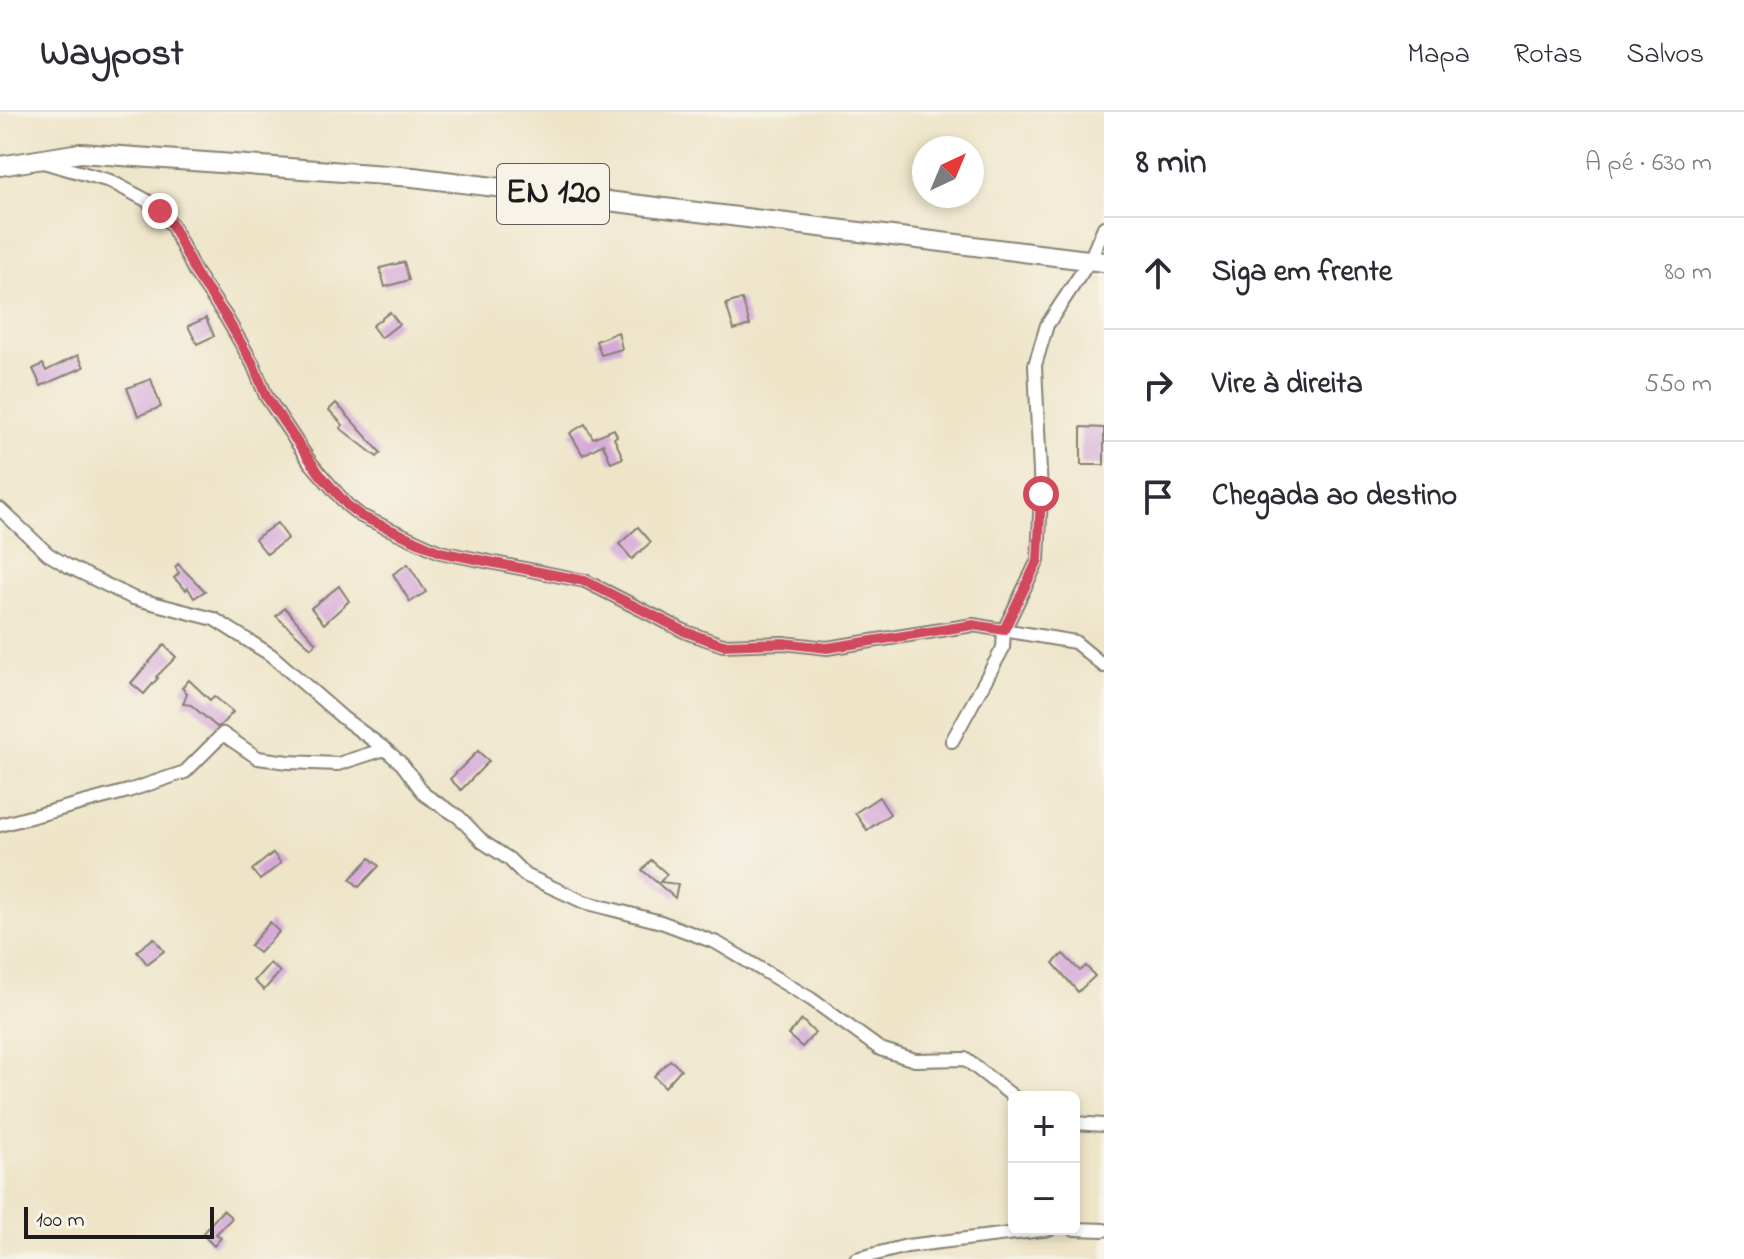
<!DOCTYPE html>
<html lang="pt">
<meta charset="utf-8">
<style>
body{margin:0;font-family:"Indie Flower",sans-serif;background:#f2f2f3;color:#2b2b33}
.controls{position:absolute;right:24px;bottom:24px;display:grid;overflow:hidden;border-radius:12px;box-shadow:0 4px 12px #0003}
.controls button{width:72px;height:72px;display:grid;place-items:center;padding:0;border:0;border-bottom:2px solid #e1e1e2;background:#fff;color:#2b2b33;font:40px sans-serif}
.compass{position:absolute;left:912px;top:24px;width:72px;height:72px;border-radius:50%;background:#fff;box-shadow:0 4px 12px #0003;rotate:44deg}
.scale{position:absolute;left:24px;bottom:20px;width:190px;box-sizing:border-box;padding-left:8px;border:4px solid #1c1c1c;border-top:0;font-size:22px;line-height:28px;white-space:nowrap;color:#1c1c1c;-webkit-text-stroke:6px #f7f3e8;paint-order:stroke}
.stop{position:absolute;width:24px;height:24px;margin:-18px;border:6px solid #d1495b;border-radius:50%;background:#fff}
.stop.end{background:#d1495b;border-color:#fff;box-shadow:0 2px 8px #0008}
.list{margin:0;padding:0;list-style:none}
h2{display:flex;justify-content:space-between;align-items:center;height:104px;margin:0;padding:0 32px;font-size:34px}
h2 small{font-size:26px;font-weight:400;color:#7c7c81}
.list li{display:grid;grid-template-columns:52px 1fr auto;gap:24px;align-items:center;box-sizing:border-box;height:112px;padding:0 32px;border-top:2px solid #e1e1e2}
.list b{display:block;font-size:30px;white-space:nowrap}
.list em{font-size:26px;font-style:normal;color:#7c7c81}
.icon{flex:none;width:44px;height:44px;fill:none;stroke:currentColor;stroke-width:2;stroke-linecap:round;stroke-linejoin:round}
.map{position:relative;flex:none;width:1104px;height:1147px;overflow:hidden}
header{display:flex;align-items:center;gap:48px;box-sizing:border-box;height:112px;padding:0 40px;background:#fff;border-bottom:2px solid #e1e1e2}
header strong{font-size:38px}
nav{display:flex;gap:44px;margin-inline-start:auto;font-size:28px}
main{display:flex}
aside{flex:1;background:#fff}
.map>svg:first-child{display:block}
.building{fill:#d5a9d9}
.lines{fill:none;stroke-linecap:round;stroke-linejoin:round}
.minor-casing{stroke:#858072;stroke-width:16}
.primary-casing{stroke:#858072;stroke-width:22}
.minor{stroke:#fff;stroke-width:12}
.primary{stroke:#fff;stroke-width:18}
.route{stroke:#d1495b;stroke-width:10}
.labels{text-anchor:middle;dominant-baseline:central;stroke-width:8;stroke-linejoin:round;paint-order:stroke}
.shield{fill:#f7f3e8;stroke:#5e5c59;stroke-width:2}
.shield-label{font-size:34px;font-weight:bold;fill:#1c1c1c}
</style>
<header>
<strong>Waypost</strong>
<nav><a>Mapa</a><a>Rotas</a><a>Salvos</a></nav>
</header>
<main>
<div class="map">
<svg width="1104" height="1147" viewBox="0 0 1104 1147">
<rect width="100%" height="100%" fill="#f7f3e8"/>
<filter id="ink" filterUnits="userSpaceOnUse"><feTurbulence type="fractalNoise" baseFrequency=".0125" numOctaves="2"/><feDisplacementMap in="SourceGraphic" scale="16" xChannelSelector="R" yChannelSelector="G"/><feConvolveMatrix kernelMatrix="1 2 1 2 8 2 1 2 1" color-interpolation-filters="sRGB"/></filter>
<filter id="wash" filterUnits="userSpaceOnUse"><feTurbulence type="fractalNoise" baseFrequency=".006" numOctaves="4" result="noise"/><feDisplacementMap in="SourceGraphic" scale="32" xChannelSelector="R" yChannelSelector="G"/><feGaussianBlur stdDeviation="1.8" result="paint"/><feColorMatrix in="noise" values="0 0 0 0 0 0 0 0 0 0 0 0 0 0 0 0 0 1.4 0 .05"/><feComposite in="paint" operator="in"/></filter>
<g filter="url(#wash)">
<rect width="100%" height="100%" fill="#eee5c9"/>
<g id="blocks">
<g class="building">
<path d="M404 150 409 168 385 175 380 156Z"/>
<path d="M742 187 750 213 734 218 726 192Z"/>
<path d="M390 200 399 212 381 226 372 214Z"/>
<path d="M206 206 214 224 197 232 188 214Z"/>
<path d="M618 220 622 237 601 243 596 229Z"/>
<path d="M78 243 84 255 41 274 33 257 43 252 46 259Z"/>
<path d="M151 267 161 295 138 304 127 276Z"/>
<path d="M336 291 381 341 377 345 340 316 343 313 329 298Z"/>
<path d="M585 312 593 326 614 317 617 324 614 326 623 346 611 351 603 332 583 343 570 321Z"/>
<path d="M1081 315 1104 316V353H1081Z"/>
<path d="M277 411 288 426 267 442 255 427Z"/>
<path d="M638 415 651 430 632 447 619 432Z"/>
<path d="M178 452 205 479 194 486 188 476 186 478 174 466 179 461 175 455Z"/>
<path d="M408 452 426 480 410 490 393 462Z"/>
<path d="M339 474 349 489 324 512 311 496Z"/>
<path d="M285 496 316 531 311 536 276 504Z"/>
<path d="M164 533 176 545 156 565 158 566 144 582 131 571Z"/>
<path d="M189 568 210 588 214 584 233 600 221 613 217 615 191 593 183 592 187 581 182 576Z"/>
<path d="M478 639 489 649 461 678 450 667Z"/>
<path d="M879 685 890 702 867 718 855 701Z"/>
<path d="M273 741 281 751 260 768 252 758Z"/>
<path d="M370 746 379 754 359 775 350 767Z"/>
<path d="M651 748 667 762 660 770 678 772 675 786 642 758Z"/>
<path d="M270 810 279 820 259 841 250 834Z"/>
<path d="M154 826 164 839 147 852 137 839Z"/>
<path d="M1063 842 1080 859 1086 854 1095 864 1078 880 1053 851Z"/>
<path d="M270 851 280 860 264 878 254 869Z"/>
<path d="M802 908 815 921 802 935 788 923Z"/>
<path d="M670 948 681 957 665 975 654 964Z"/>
<path d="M223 1098 232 1106 216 1122 221 1126 214 1134 202 1122Z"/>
</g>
</g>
</g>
<g filter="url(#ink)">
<use href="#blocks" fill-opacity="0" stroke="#858072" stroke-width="2"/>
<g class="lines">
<g class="minor-casing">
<g id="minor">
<path d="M43 50 110 69 146 88 172 113 195 160 226 205 253 252 266 284 310 350 347 393 361 404 440 440 585 469 686 520 723 533 783 531 827 536 973 513 1075 530 1104 554"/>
<path d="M0 397 48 442 68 454 133 486 214 507 271 543 343 606 385 637 402 652 425 683 459 705 483 730 509 747 525 763 584 790 661 810 717 831 811 887 880 937 915 948 965 947 1014 985"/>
<path d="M952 629 1003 536 1004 518 1038 448 1041 382 1035 253 1047 213 1090 148 1104 115"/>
<path d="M0 713 128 679 185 660 223 622 258 646 288 650 338 652 385 637"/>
<path d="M1074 1011 1104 1013"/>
<path d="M1074 1117 1104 1118"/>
<path d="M856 1147 907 1134 1050 1117"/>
</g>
</g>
<g class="primary-casing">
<path id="primary" d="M0 54 80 41 413 65 1104 150"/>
</g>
<use href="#minor" class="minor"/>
<use href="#primary" class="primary"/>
</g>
</g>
<g class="lines" filter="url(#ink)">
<path class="route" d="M160 99 172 113 195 160 226 205 253 252 266 284 293 324 319 361 347 393 361 404 440 440 585 469 686 520 723 533 783 531 827 536 973 513 1004 518 1038 448 1041 382"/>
</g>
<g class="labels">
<rect class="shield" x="497" y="52" width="112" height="60" rx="6"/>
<g class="shield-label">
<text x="553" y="82">EN 120</text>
</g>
</g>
</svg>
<div class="controls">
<button>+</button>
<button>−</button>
</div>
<svg class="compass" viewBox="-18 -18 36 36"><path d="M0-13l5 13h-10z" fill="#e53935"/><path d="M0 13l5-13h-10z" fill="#7c7c81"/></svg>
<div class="scale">100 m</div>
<div class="stop" style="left:1041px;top:382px"></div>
<div class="stop end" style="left:160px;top:99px"></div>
</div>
<aside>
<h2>8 min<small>A pé · 630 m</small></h2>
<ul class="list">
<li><svg class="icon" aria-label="ahead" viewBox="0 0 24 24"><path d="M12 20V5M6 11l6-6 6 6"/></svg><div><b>Siga em frente</b></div><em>80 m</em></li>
<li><svg class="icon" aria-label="right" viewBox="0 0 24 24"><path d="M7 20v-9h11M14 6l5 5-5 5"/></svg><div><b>Vire à direita</b></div><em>550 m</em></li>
<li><svg class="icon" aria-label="arrive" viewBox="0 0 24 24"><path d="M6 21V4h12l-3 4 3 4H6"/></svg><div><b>Chegada ao destino</b></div></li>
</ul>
</aside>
</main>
